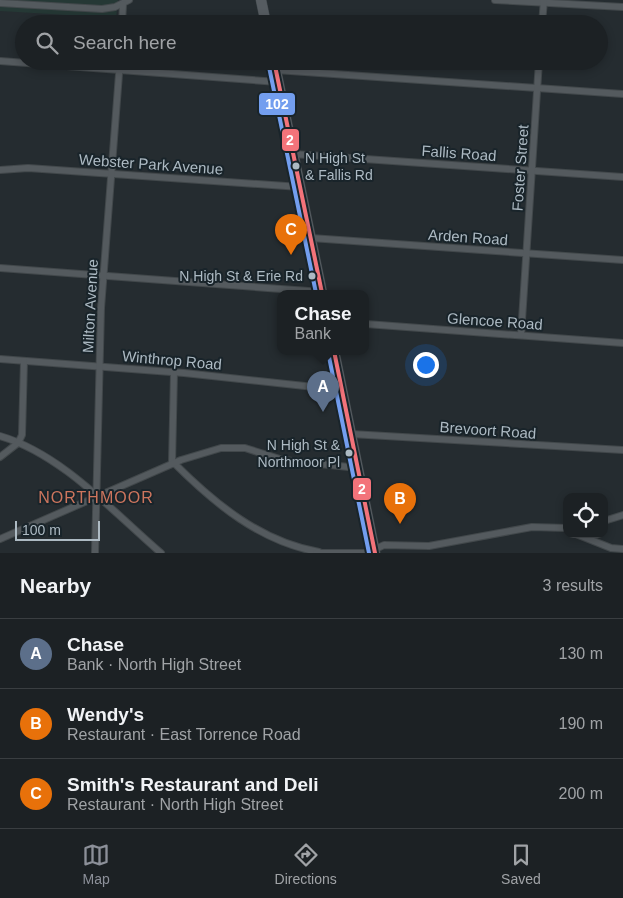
<!DOCTYPE html>
<meta charset="utf-8">
<style>
body{margin:0;font-family:Arial,sans-serif;background:#25292c;color:#f1f3f6}
.controls{position:absolute;right:15px;bottom:15px;display:grid;overflow:hidden;border-radius:10px;box-shadow:0 2px 8px #0003}
.controls button{width:45px;height:45px;display:grid;place-items:center;padding:0;border:0;border-bottom:1px solid #3a3e41;background:#1c2124;color:#f1f3f6;font:25px sans-serif}
.scale{position:absolute;left:15px;bottom:12px;width:85px;box-sizing:border-box;padding-left:5px;border:2px solid #adbac3;border-top:0;font-size:14px;line-height:18px;white-space:nowrap;color:#adbac3;-webkit-text-stroke:4px #19242a;paint-order:stroke}
.you{position:absolute;left:425px;top:364px;width:18px;height:18px;margin:-12px;border:4px solid #fff;border-radius:50%;background:#1a73e8;box-shadow:0 0 0 8px #1a73e833}
.badge{display:grid;place-items:center;width:32px;height:32px;border-radius:50%;background:#8c9099;color:#fff;font-size:16px;font-weight:700}
.pin{position:absolute;translate:-50% -41px;filter:drop-shadow(0 1px 2px #0008)}
.pin::after{content:'';position:absolute;top:26px;width:18px;height:15px;background:inherit;clip-path:polygon(0 0,100% 0,50% 100%)}
.popup{position:absolute;left:277px;top:290px;width:92px;height:65px;box-sizing:border-box;display:grid;place-content:center;border-radius:10px;background:#1c2124;filter:drop-shadow(0 1px 4px #0005);font-size:16px;white-space:nowrap;color:#a0a3a6}
.popup b{font-size:19px;color:#f1f3f6}
.popup::after{content:'';position:absolute;left:50%;top:100%;margin-left:-10px;border:10px solid transparent;border-top-color:#1c2124}
.list{margin:0;padding:0;list-style:none}
h2{display:flex;justify-content:space-between;align-items:center;height:65px;margin:0;padding:0 20px;font-size:21px}
h2 small{font-size:16px;font-weight:400;color:#a0a3a6}
.list li{display:grid;grid-template-columns:32px 1fr auto;gap:15px;align-items:center;box-sizing:border-box;height:70px;padding:0 20px;border-top:1px solid #3a3e41}
.list b{display:block;font-size:19px;white-space:nowrap}
.list p{margin:0;font-size:16px;white-space:nowrap;color:#a0a3a6}
.list em{font-size:16px;font-style:normal;color:#a0a3a6}
.icon{flex:none;width:28px;height:28px;fill:none;stroke:currentColor;stroke-width:2;stroke-linecap:round;stroke-linejoin:round}
.map{position:relative;flex:none;width:623px;height:553px;overflow:hidden}
.search{position:absolute;background:#1c2124;box-shadow:0 2px 8px #0003;left:15px;right:15px;top:15px;height:55px;display:flex;align-items:center;gap:12px;box-sizing:border-box;padding:0 18px;border-radius:28px;color:#a0a3a6;font-size:19px}
.sheet{height:275px;background:#1c2124}
nav{display:flex;justify-content:space-around;align-items:center;box-sizing:border-box;height:70px;border-top:1px solid #3a3e41;background:#1c2124;font-size:14px;color:#a0a3a6}
nav a{display:grid;justify-items:center;gap:2px}
nav .on{color:#8c9099}
.map>svg:first-child{display:block}
.green{fill:#253835}
.lines{fill:none;stroke-linecap:round;stroke-linejoin:round}
.street-casing{stroke:#42484b;stroke-width:8}
.primary-casing{stroke:#42494d;stroke-width:11}
.street{stroke:#545a5e;stroke-width:6}
.primary{stroke:#565c61;stroke-width:10}
.bus-1-casing{stroke:#19242a;stroke-width:8}
.bus-2-casing{stroke:#19242a;stroke-width:8}
.bus-1{stroke:#f3737a;stroke-width:4}
.bus-2{stroke:#739eef;stroke-width:4}
.bus-dot{fill:#adbac3;stroke:#19242a;stroke-width:2}
.labels{text-anchor:middle;dominant-baseline:central;stroke-width:4;stroke-linejoin:round;paint-order:stroke}
.bus-label{font-size:14px;fill:#adbac3;stroke:#19242a;text-anchor:end}
.street-label{font-size:15px;fill:#adbac3;stroke:#19242a}
.neighbourhood-label{font-size:16px;letter-spacing:1px;fill:#cd755d;stroke:#19242a}
.line-badge{stroke:#19242a;stroke-width:2}
.badge-label{font-size:14px;text-anchor:middle;font-weight:bold;fill:#fff}
</style>
<div class="map">
<svg width="623" height="553" viewBox="0 0 623 553">
<rect width="100%" height="100%" fill="#252c30"/>
<path class="green" d="M0 0H118L116 18 0 11Z"/>
<g class="lines">
<g class="street-casing">
<g id="street">
<path d="M495 0 623 7"/>
<path d="M0 3 102 9 115 7 129 0"/>
<path d="M122 24 123 4"/>
<path d="M542 24 544 0"/>
<path d="M0 61 278 82"/>
<path d="M276 70 623 94"/>
<path d="M293 154 623 177"/>
<path d="M0 170 28 168 300 187"/>
<path d="M311 238 623 260"/>
<path d="M0 268 322 292"/>
<path d="M366 324 623 343"/>
<path d="M521 335 539 61"/>
<path d="M0 359 184 373 342 390"/>
<path d="M351 434 623 450"/>
<path d="M0 436C62 454 113 512 161 553"/>
<path d="M0 457 18 443 22 435 24 361"/>
<path d="M174 463C215 504 261 542 319 552"/>
<path d="M172 464 174 372"/>
<path d="M604 521 623 515"/>
<path d="M576 534 611 548 623 549"/>
<path d="M0 539 181 460 221 448H245L283 460 358 468"/>
<path d="M95 553 101 308 120 61"/>
<path d="M316 553H367L384 545 429 546 532 527 567 528"/>
</g>
</g>
<g class="primary-casing">
<g id="primary">
<path d="M261 0 266 24"/>
<path d="M274 61 322 293"/>
<path d="M334 351 375 553"/>
</g>
</g>
<use href="#street" class="street"/>
<use href="#primary" class="primary"/>
<g class="bus-1-casing">
<g id="bus-1">
<path d="M274 61 322 293"/>
<path d="M334 351 375 553"/>
</g>
</g>
<g class="bus-2-casing">
<g id="bus-2">
<path d="M268 62 316 293"/>
<path d="M328 352 369 553"/>
</g>
</g>
<use href="#bus-1" class="bus-1"/>
<use href="#bus-2" class="bus-2"/>
</g>
<g class="bus-dot">
<circle cx="296" cy="166" r="4.5"/>
<circle cx="312" cy="276" r="4.5"/>
<circle cx="349" cy="453" r="4.5"/>
</g>
<g class="labels">
<g class="bus-label">
<text x="305" y="158" text-anchor="start">N High St<tspan x="305" dy="17">&amp; Fallis Rd</tspan></text>
<text x="303" y="276">N High St &amp; Erie Rd</text>
<text x="340" y="445">N High St &amp;<tspan x="340" dy="17">Northmoor Pl</tspan></text>
</g>
<g class="street-label">
<text transform="translate(459 153) rotate(4)">Fallis Road</text>
<text transform="translate(151 164) rotate(4)">Webster Park Avenue</text>
<text transform="translate(520 168) rotate(-86)">Foster Street</text>
<text transform="translate(468 237) rotate(4)">Arden Road</text>
<text transform="translate(90 306) rotate(-87)">Milton Avenue</text>
<text transform="translate(495 321) rotate(4)">Glencoe Road</text>
<text transform="translate(172 360) rotate(5)">Winthrop Road</text>
<text transform="translate(488 430) rotate(4)">Brevoort Road</text>
</g>
<g class="neighbourhood-label">
<text x="96" y="497">NORTHMOOR</text>
</g>
</g>
<g class="line-badge">
<rect x="258" y="92" width="38" height="24" rx="5" fill="#739eef"/>
<rect x="281" y="128" width="19" height="24" rx="5" fill="#f3737a"/>
<rect x="352" y="477" width="20" height="24" rx="5" fill="#f3737a"/>
</g>
<g class="badge-label">
<text x="277" y="109">102</text>
<text x="290" y="145">2</text>
<text x="362" y="494">2</text>
</g>
</svg>
<div class="controls">
<button><svg class="icon" aria-label="locate" viewBox="0 0 24 24"><circle cx="12" cy="12" r="6"/><path d="M12 2v4M12 18v4M2 12h4M18 12h4"/></svg></button>
</div>
<div class="scale">100 m</div>
<div class="you"></div>
<div class="pin badge" style="left:323px;top:412px;background:#5c6f8a">A</div>
<div class="popup"><b>Chase</b>Bank</div>
<div class="pin badge" style="left:400px;top:524px;background:#e8710a">B</div>
<div class="pin badge" style="left:291px;top:255px;background:#e8710a">C</div>
<div class="search"><svg class="icon" aria-label="search" viewBox="0 0 24 24"><circle cx="10" cy="10" r="6"/><path d="M15 15l6 6"/></svg>Search here</div>
</div>
<section class="sheet">
<h2>Nearby<small>3 results</small></h2>
<ul class="list">
<li><span class="badge" style="background:#5c6f8a">A</span><div><b>Chase</b><p>Bank · North High Street</p></div><em>130 m</em></li>
<li><span class="badge" style="background:#e8710a">B</span><div><b>Wendy's</b><p>Restaurant · East Torrence Road</p></div><em>190 m</em></li>
<li><span class="badge" style="background:#e8710a">C</span><div><b>Smith's Restaurant and Deli</b><p>Restaurant · North High Street</p></div><em>200 m</em></li>
</ul>
</section>
<nav>
<a class="on"><svg class="icon" aria-label="map" viewBox="0 0 24 24"><path d="M3 6l6-2 6 2 6-2v14l-6 2-6-2-6 2zM9 4v14M15 6v14"/></svg>Map</a>
<a><svg class="icon" aria-label="directions" viewBox="0 0 24 24"><path d="M12 3l9 9-9 9-9-9zM9 14v-3h6M13 9l2 2-2 2"/></svg>Directions</a>
<a><svg class="icon" aria-label="saved" viewBox="0 0 24 24"><path d="M7 4h10v16l-5-4-5 4z"/></svg>Saved</a>
</nav>
